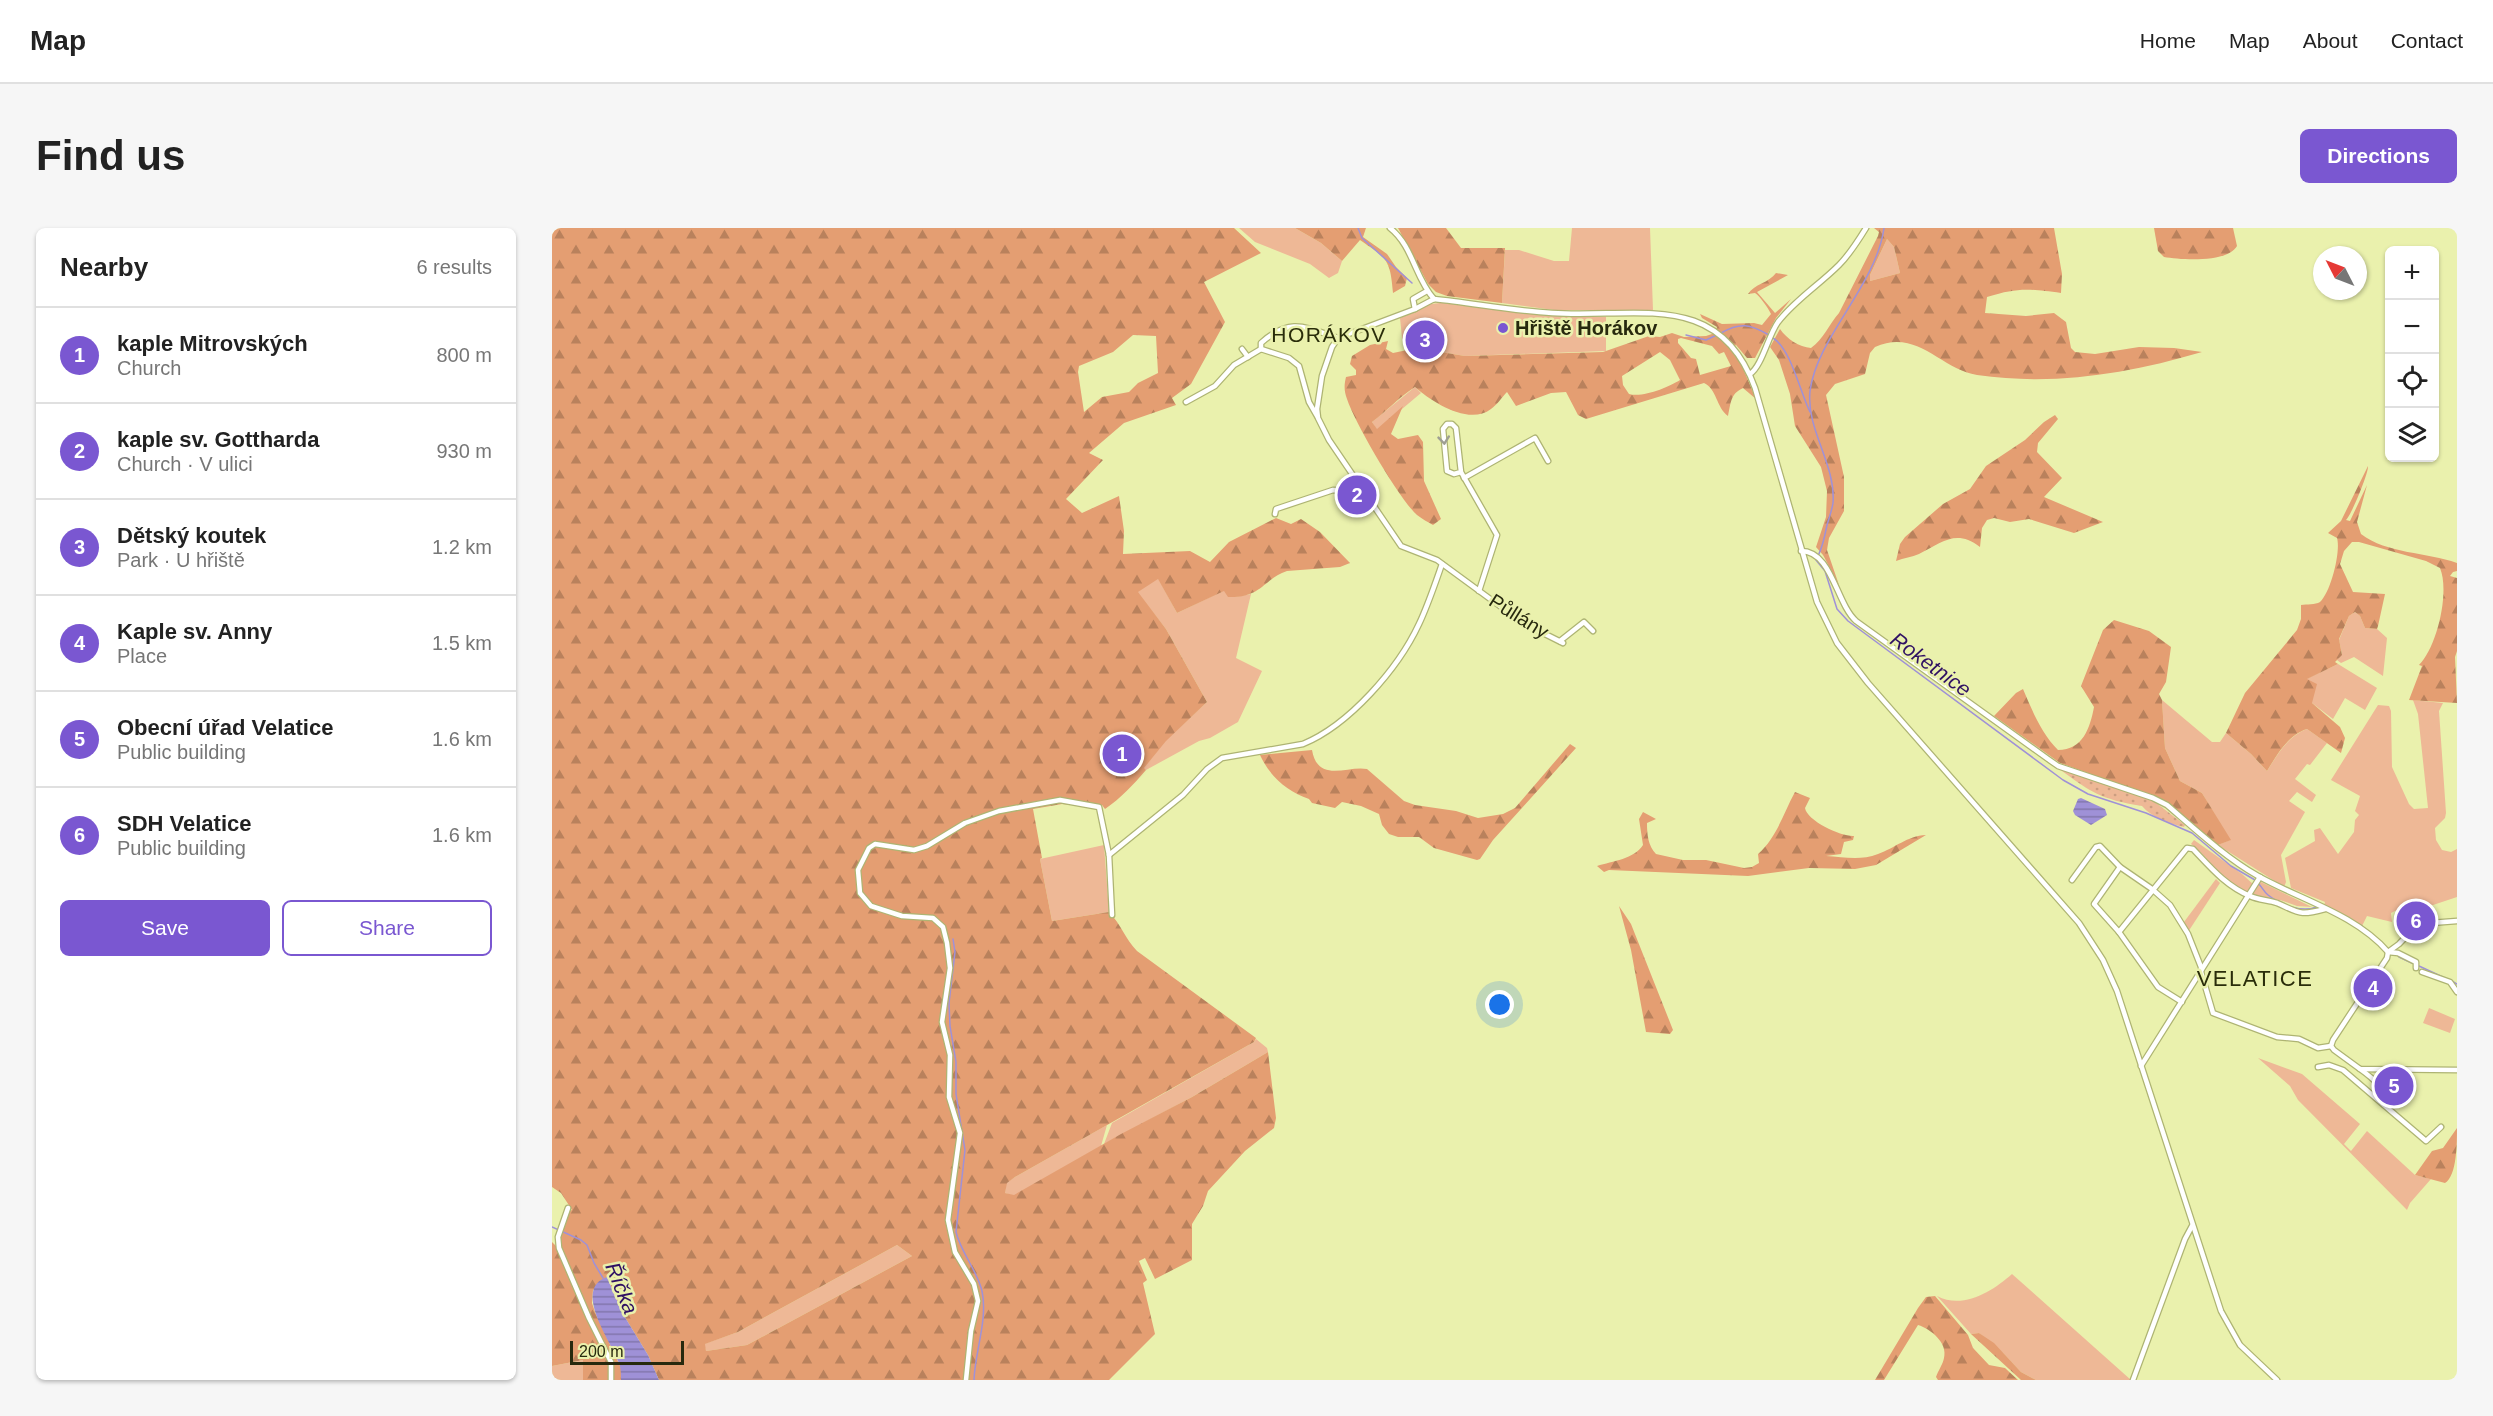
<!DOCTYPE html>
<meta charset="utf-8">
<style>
body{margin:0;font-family:Arial,sans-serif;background:#f6f6f6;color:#222}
.controls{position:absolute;right:18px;top:18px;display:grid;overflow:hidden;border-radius:9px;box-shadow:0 2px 4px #0004}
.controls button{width:54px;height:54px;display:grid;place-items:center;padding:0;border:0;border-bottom:2px solid #e0e0e0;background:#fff;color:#222;font:30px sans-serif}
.compass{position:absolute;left:1761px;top:18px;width:54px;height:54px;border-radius:50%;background:#fff;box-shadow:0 2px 4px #0004;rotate:312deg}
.scale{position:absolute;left:18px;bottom:15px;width:114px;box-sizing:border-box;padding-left:6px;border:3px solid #27290e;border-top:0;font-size:16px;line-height:21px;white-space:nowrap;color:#27290e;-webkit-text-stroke:4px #eaf1ad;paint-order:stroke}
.you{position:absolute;left:948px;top:777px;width:21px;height:21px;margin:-15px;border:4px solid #fff;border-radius:50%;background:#1a73e8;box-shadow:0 0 0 9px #1a73e833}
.badge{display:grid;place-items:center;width:39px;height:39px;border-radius:50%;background:#7a57d1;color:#fff;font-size:20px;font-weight:700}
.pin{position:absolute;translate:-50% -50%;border:3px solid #fff;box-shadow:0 2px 6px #0006}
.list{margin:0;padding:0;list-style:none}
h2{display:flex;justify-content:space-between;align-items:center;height:78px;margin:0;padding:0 24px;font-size:26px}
h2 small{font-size:20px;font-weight:400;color:#767676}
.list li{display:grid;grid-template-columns:39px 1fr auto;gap:18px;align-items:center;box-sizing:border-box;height:96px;padding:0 24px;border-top:2px solid #e0e0e0}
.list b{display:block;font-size:22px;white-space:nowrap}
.list p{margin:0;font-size:20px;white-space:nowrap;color:#767676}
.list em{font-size:20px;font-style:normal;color:#767676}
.actions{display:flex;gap:12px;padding:18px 24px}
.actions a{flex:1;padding:14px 0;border:2px solid #7a57d1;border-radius:9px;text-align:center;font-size:21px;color:#7a57d1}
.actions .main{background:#7a57d1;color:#fff}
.icon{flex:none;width:33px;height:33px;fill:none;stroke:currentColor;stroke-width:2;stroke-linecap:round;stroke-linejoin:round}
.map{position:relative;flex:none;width:1905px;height:1152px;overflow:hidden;border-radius:9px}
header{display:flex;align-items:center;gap:36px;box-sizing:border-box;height:84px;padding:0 30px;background:#fff;border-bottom:2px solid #e0e0e0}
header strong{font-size:28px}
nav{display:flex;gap:33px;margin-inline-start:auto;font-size:21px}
.intro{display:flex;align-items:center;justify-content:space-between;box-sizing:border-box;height:144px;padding:0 36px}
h1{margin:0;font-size:42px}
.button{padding:15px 27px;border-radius:9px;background:#7a57d1;color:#fff;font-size:21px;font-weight:700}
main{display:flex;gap:36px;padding:0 36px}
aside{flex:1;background:#fff;border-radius:9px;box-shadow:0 2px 4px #0004}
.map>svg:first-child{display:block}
.green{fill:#eeb896}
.forest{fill:url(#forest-firs);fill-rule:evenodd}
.park{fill:url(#park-dots)}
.water{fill:url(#water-rules)}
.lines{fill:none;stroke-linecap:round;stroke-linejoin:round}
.stream{stroke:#9f91d7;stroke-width:1.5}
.minor-casing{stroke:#aeb473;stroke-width:7}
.minor{stroke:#fff;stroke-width:4.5}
.oneway{stroke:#9e9f93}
.poi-dot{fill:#7a57d1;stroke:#eaf1ad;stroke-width:2}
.labels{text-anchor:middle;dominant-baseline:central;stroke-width:5;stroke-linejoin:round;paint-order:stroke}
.poi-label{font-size:20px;font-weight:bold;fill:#27290e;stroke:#eaf1ad;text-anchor:start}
.street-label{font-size:20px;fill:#27290e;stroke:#eaf1ad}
.neighbourhood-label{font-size:21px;letter-spacing:1.5px;fill:#2a2d0a;stroke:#eaf1ad}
.water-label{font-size:21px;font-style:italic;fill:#2f1063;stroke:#eaf1ad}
.quarter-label{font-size:22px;letter-spacing:1.5px;fill:#2a2d0a;stroke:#eaf1ad}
</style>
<header>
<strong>Map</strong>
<nav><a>Home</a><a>Map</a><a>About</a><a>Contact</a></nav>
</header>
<div class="intro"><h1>Find us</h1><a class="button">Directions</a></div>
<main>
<aside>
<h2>Nearby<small>6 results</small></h2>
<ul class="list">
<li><span class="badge">1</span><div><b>kaple Mitrovských</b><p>Church</p></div><em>800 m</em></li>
<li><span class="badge">2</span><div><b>kaple sv. Gottharda</b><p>Church · V ulici</p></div><em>930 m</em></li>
<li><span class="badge">3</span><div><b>Dětský koutek</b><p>Park · U hřiště</p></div><em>1.2 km</em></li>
<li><span class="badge">4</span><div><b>Kaple sv. Anny</b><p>Place</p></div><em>1.5 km</em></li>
<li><span class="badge">5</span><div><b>Obecní úřad Velatice</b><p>Public building</p></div><em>1.6 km</em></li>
<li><span class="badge">6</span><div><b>SDH Velatice</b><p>Public building</p></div><em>1.6 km</em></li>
</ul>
<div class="actions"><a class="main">Save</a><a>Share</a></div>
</aside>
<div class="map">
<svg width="1905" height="1152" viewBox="0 0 1905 1152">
<defs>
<pattern id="forest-firs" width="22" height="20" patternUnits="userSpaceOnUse" patternTransform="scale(1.5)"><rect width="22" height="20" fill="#e49e72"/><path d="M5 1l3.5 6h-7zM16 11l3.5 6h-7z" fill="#b9815c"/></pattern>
<pattern id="park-dots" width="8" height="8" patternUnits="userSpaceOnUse" patternTransform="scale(1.5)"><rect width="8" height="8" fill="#eeb896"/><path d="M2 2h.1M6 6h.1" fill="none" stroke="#cc9e80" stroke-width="1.8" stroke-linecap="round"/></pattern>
<pattern id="water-rules" width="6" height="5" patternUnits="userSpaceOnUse" patternTransform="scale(1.5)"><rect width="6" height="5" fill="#9f91d7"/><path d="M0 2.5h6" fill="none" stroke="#8276ad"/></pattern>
</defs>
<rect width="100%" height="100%" fill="#eaf1ad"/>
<g class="green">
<path d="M687 0H743L769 15 790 33 786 45 777 50 758 36 703 14Z"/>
<path d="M1020 0H1098L1101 82H1002L950 75 953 22H967L1002 33H1017Z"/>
<path d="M1335 11 1342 19 1348 45 1318 53V47Z"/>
<path d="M896 74 989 87 1054 89V123L913 128 865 120 858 121 850 110 848 90 879 76Z"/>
<path d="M863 159 869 165 825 202 820 194Z"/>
<path d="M606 350 625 385 673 362 683 369 699 366 684 430 710 443 686 494 658 510 647 513 594 542 591 540 613 513 655 474 614 401 585 364Z"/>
<path d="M1803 384 1808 388 1813 400 1825 401 1835 410 1831 448 1802 429 1789 435 1785 432 1790 426 1787 412 1797 388Z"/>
<path d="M1786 436 1825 460 1813 482 1793 470 1781 491 1760 475 1754 451Z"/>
<path d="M1610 472 1660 514H1668L1674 505 1699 526 1715 543C1726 526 1736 508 1755 501L1775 515 1758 537 1755 536 1743 551 1764 567 1760 574 1745 564 1737 573 1753 584 1729 627 1734 654 1732 659 1666 617 1678 612 1650 565 1628 553 1613 520Z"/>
<path d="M1861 472 1891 475 1887 483 1894 585 1893 590 1883 600 1884 612 1890 622 1899 624 1905 621V669L1881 677H1865L1857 682 1853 678 1839 685 1840 694 1815 688 1809 700 1772 678 1773 674 1739 660 1733 630 1763 613 1762 602 1768 600 1786 626 1802 604 1803 592 1807 587 1803 583 1808 568 1779 552 1826 477 1837 478 1839 483 1840 539 1857 576 1862 581 1876 580 1866 486Z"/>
<path d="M1642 612 1690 646 1702 657 1709 654 1760 679 1745 678 1728 672 1725 675C1709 672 1689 666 1676 654 1663 643 1654 627 1639 616Z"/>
<path d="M552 617 557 684 500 693 488 631Z"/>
<path d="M1664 651 1668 655 1636 704 1632 694Z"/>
<path d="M1877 780 1903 791 1898 805 1871 795Z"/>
<path d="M704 811 715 820 716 824 640 869 552 916 560 895 702 814Z"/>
<path d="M1706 830 1750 846 1808 896 1792 916 1799 923 1815 903 1863 947 1879 951 1858 975 1855 982 1746 872 1738 858Z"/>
<path d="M555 897 549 918 462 968 453 965 454 955 463 949Z"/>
<path d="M345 1017 360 1028 195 1117 154 1123 152 1116 186 1104Z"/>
<path d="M1460 1046 1579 1152H1484L1469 1144 1451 1125 1427 1105 1419 1106 1385 1068C1411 1082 1441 1063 1460 1046Z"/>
<path d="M31 1132V1152H0V1138Z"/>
</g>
<g class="forest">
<path d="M0 0H682L709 25 652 54 673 94 639 156 620 170 624 177 572 195 537 225 551 232 514 271 530 285 567 268 572 303 571 326 638 323 658 334 677 314 724 290 739 296 749 291 768 304 798 335 788 339 735 343C711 351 710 370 676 369L672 363 625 385 606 351 586 364 614 401 655 474 614 513 592 540 594 542C581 557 569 570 553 581L550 577 541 579 510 576 481 581 490 630 488 631 500 693 557 684C569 696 573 711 585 723L704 810 702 814 463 949 455 955 453 965 462 967 569 906 640 869 716 824 724 890 722 900 693 923 656 963 651 978 640 996V1032L603 1051 593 1030 587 1033 595 1052 591 1055 603 1106 557 1152H107L96 1127 71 1086 55 1049 41 1062 40 1075 43 1084 69 1140V1152H61L60 1134 39 1090 8 1015V1005L17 983 20 982 9 965 0 959ZM581 107 604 108 606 145 586 155 577 164 550 169 532 184 526 144 527 138 561 124ZM345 1017 360 1028 195 1117 154 1123 153 1116 186 1104Z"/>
<path d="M743 0H814L811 9 835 26 844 39 855 50 853 58 841 65C838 30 835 31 808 12L790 33 769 15Z"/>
<path d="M846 0H894L909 20H953L950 75 895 68 884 64 876 56Z"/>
<path d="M1322 0H1502L1510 46 1509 65C1477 61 1467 59 1435 69L1433 85 1474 88 1502 85 1514 94 1519 120 1523 124 1543 126 1587 119 1622 120 1650 124C1575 146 1502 158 1425 147 1389 142 1366 100 1323 119L1318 125 1313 146 1283 156 1274 167 1292 249V283L1277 310 1275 322 1287 357 1271 327 1264 319 1274 289 1275 263 1269 239 1243 198 1238 166 1227 132 1218 119 1228 101C1235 111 1247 119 1259 120 1271 112 1278 95 1287 85L1326 8 1327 4ZM1335 11 1342 19 1348 45 1318 53V47Z"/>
<path d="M1602 0H1681L1685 18C1675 35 1630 32 1612 29L1606 23Z"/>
<path d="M1224 45 1236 47 1205 64 1223 85 1239 71 1224 90 1203 130H1195L1184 117 1180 120 1190 138 1204 171 1191 160C1178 166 1179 175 1176 188 1164 179 1165 161 1152 155L1034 191 1026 187 1014 164 999 165 964 178 955 164C950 169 945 177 939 181 917 198 880 174 863 159 847 169 835 183 820 194L825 201 851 178 839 206 846 211 866 207 871 214 872 253 889 291 881 297C876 294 870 291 865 287 847 271 803 195 795 171 792 163 792 157 794 149L804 147V142L798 136 800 128 818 117 836 113 834 121 841 125 865 120 913 128 1051 124 1097 108 1108 109 1120 105 1132 109 1154 108 1163 105 1165 99 1150 90 1148 86 1170 96 1202 95 1210 97 1219 86C1216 80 1208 68 1203 65L1196 66C1202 56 1217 55 1224 45ZM1129 110 1160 118 1167 126 1172 124 1179 138 1148 147 1144 131 1139 130 1126 115V111ZM1108 124 1118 132 1128 152C1117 159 1091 170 1077 166L1071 157 1070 148Z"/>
<path d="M1503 187 1506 191 1486 215 1485 224 1510 250 1492 269 1551 294 1522 305 1477 291 1458 294 1442 290 1435 292 1430 300 1428 319C1404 301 1391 314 1367 326 1360 329 1352 330 1344 333L1348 316 1353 309 1391 276 1418 261 1434 238 1473 212 1492 194Z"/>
<path d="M1816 238C1817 244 1800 286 1794 292L1798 293 1815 257 1805 294 1809 306C1835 326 1875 324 1905 335V343L1901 344 1898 348 1905 350V423L1903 429 1905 475 1857 472 1870 438 1867 437C1885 419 1898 364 1888 340L1874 333 1807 314H1800L1792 323 1788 336 1801 364 1833 366 1826 398 1825 401 1813 400 1808 388 1803 384 1797 388 1787 411 1790 427 1783 434 1786 436 1755 451 1765 456 1760 475 1788 499 1793 510 1789 525 1755 501C1736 507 1725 527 1715 543L1699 526 1674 505 1693 465 1745 402 1749 391V377C1755 376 1763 377 1768 374 1779 364 1789 323 1785 310L1776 305 1789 293Z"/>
<path d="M1562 392 1597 403 1619 419 1614 454 1607 466 1610 472 1613 520 1628 553 1650 565 1679 612 1666 617 1616 574 1508 535 1442 488 1464 465 1471 461C1480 482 1489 505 1506 522 1531 522 1538 500 1542 479L1529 458 1551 402Z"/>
<path d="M1018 516 1024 520 941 612 928 631 925 632 882 620 867 609H846L837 606 830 597 827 586 809 578 790 574 783 580 760 575 757 571C735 563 718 549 708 527L760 522C766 556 796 537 815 541L852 573 863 577 904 583 926 590 951 586 963 580Z"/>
<path d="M1243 564 1258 570 1253 580C1255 593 1290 609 1302 608L1301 612 1292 614 1289 626 1274 628C1292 629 1308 633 1326 626 1343 620 1355 608 1374 607L1324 637 1303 641 1257 640 1196 648 1057 642 1052 644 1045 638C1061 633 1082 631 1091 617L1087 591 1091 584 1104 591 1095 595C1095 606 1096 618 1104 626L1131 632H1154L1192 640 1200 639 1207 635 1206 626C1225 609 1231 586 1243 564Z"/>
<path d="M1067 678 1079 696 1121 802 1118 806 1094 804 1079 722Z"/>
<path d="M1905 900C1905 915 1905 948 1893 955L1863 947 1880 923 1891 920Z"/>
<path d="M0 1014 5 1019 57 1135 58 1152H31V1132L0 1138Z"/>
<path d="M1383 1068 1416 1107 1421 1120 1437 1137 1453 1140 1466 1152H1386L1384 1149C1386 1143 1391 1136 1392 1130 1396 1115 1379 1101 1366 1097L1332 1152H1323L1366 1080 1374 1069Z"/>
<path d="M1427 1105 1442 1115 1469 1144 1484 1152H1469L1419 1106Z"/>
</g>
<path class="park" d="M1506 540 1599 571 1633 597 1632 599C1618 596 1599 589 1590 578 1548 571 1540 565 1506 540Z"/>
<g class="water">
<path d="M1529 570 1553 581 1555 587 1539 597 1523 587 1521 583 1526 571Z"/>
<path d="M55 1049 71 1086 96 1127 107 1152H69C69 1145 69 1139 66 1133 59 1113 20 1061 55 1049Z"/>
</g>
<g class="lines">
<g class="stream">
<path d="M806 0 810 10 860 55"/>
<path d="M1169 105C1188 94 1198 96 1217 107"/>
<path d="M1134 107 1154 112 1165 107"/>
<path d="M1221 110C1239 121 1248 164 1258 184"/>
<path d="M1266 328C1271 318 1273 307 1275 297 1277 290 1280 282 1281 275 1284 236 1254 202 1258 163 1265 109 1324 58 1332 0"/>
<path d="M1264 332 1273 343 1285 381 1296 393 1511 552 1536 566 1594 585 1640 605 1679 638 1703 652"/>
<path d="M1706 655C1710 659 1712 664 1716 667 1729 677 1751 686 1767 678"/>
<path d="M1771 677 1810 698"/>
<path d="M401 711 403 724 397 775 398 798 404 834V866L413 922 404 1004C409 1025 425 1042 430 1063 436 1092 423 1123 422 1152"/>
<path d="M1847 729 1862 736"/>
<path d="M1867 738 1895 751"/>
<path d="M1900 753 1905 756"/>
<path d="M0 999 29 1012 35 1017 42 1035 51 1050"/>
</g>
<g class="minor-casing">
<g id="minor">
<path d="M838 0C861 18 863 50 882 71"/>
<path d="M882 71C921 75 961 83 1000 85 1083 91 1167 60 1203 160L1265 374 1285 415 1316 455 1527 695 1551 732 1565 763 1669 1083 1688 1117 1725 1152"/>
<path d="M882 71 863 81 786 110 780 119 770 148 765 181 766 190 777 212 849 318 885 332 971 395 1011 415"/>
<path d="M863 81 861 71 875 63"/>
<path d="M690 121 696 129"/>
<path d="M709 121V115C738 89 753 99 786 110"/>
<path d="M1198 146C1210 138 1216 108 1226 94 1243 72 1267 57 1287 37 1298 26 1306 13 1314 0"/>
<path d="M634 174 663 158 682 137 709 121 737 130 747 138 757 174 765 188"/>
<path d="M909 244 902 246 895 243 891 201 895 196H900L904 200 909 244 945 307 927 363"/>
<path d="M912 250 983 210 996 233"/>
<path d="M723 286 724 281 781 262 802 263 809 259"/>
<path d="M1249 323C1280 323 1284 375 1304 393L1496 531 1506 538 1601 570 1615 577C1644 602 1673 629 1706 648 1749 672 1803 686 1836 724L1835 730 1781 812 1779 818 1782 822 1808 841 1905 842"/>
<path d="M1008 413 1032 394 1041 403"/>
<path d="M557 627 631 567 655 541 670 530 751 516C797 497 846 441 867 396 876 377 883 356 890 336"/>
<path d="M1568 639 1542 676 1567 704 1606 759 1630 774"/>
<path d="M1520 652 1544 619 1548 618 1568 639 1600 661 1618 677 1636 706 1649 739V744L1661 785 1725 809 1747 811 1766 820 1779 818"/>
<path d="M1567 704 1635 620 1641 621C1659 640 1674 658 1698 668 1706 672 1716 672 1725 675 1748 685 1747 688 1773 681"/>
<path d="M1836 724 1847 716 1866 696 1905 693"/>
<path d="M1836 724 1846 725 1864 734V740"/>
<path d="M1870 744 1898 754 1905 764"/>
<path d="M1589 838 1708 649"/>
<path d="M1766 839 1777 837 1791 842 1874 913 1889 899"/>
<path d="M1808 841C1822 851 1833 860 1834 877"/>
<path d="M16 980 6 1009 7 1020 37 1090 59 1134V1152"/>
<path d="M414 1152 419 1103 426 1073 422 1056 403 1024 396 992 408 905 397 869 398 827 390 794 398 740 395 715 391 699 381 690 350 688 319 678 308 665 306 642 317 620 323 616 362 622 375 618 413 595 447 583 508 572 547 579 557 627 560 687"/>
<path d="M1581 1152 1633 1011 1640 998"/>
</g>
</g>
<use href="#minor" class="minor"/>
</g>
<defs><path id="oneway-chevron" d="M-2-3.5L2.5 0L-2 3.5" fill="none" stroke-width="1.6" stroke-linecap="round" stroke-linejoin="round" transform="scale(1.5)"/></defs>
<use class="oneway" href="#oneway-chevron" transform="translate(892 212) rotate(84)"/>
<circle class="poi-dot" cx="951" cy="100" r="6"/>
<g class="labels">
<g class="poi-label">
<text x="963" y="100">Hřiště Horákov</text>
</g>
<g class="street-label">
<text transform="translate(967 388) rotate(32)">Půllány</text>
</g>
<g class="neighbourhood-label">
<text x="777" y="106">HORÁKOV</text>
</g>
<g class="water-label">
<text transform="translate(1379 436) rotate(36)">Roketnice</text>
<text transform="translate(70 1060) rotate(68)">Říčka</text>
</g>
<g class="quarter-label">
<text x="1703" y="750">VELATICE</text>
</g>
</g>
</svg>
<div class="controls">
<button>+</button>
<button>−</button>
<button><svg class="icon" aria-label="locate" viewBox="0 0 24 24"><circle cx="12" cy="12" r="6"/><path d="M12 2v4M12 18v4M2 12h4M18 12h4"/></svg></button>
<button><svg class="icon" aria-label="layers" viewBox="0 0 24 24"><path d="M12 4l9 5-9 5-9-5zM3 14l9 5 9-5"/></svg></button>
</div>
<svg class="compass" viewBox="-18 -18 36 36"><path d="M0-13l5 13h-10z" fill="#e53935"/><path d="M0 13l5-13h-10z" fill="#767676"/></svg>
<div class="scale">200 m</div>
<div class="you"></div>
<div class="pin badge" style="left:570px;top:526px">1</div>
<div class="pin badge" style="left:805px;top:267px">2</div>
<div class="pin badge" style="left:873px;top:112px">3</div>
<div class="pin badge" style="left:1821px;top:760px">4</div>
<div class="pin badge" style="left:1842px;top:858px">5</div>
<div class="pin badge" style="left:1864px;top:693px">6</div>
</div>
</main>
